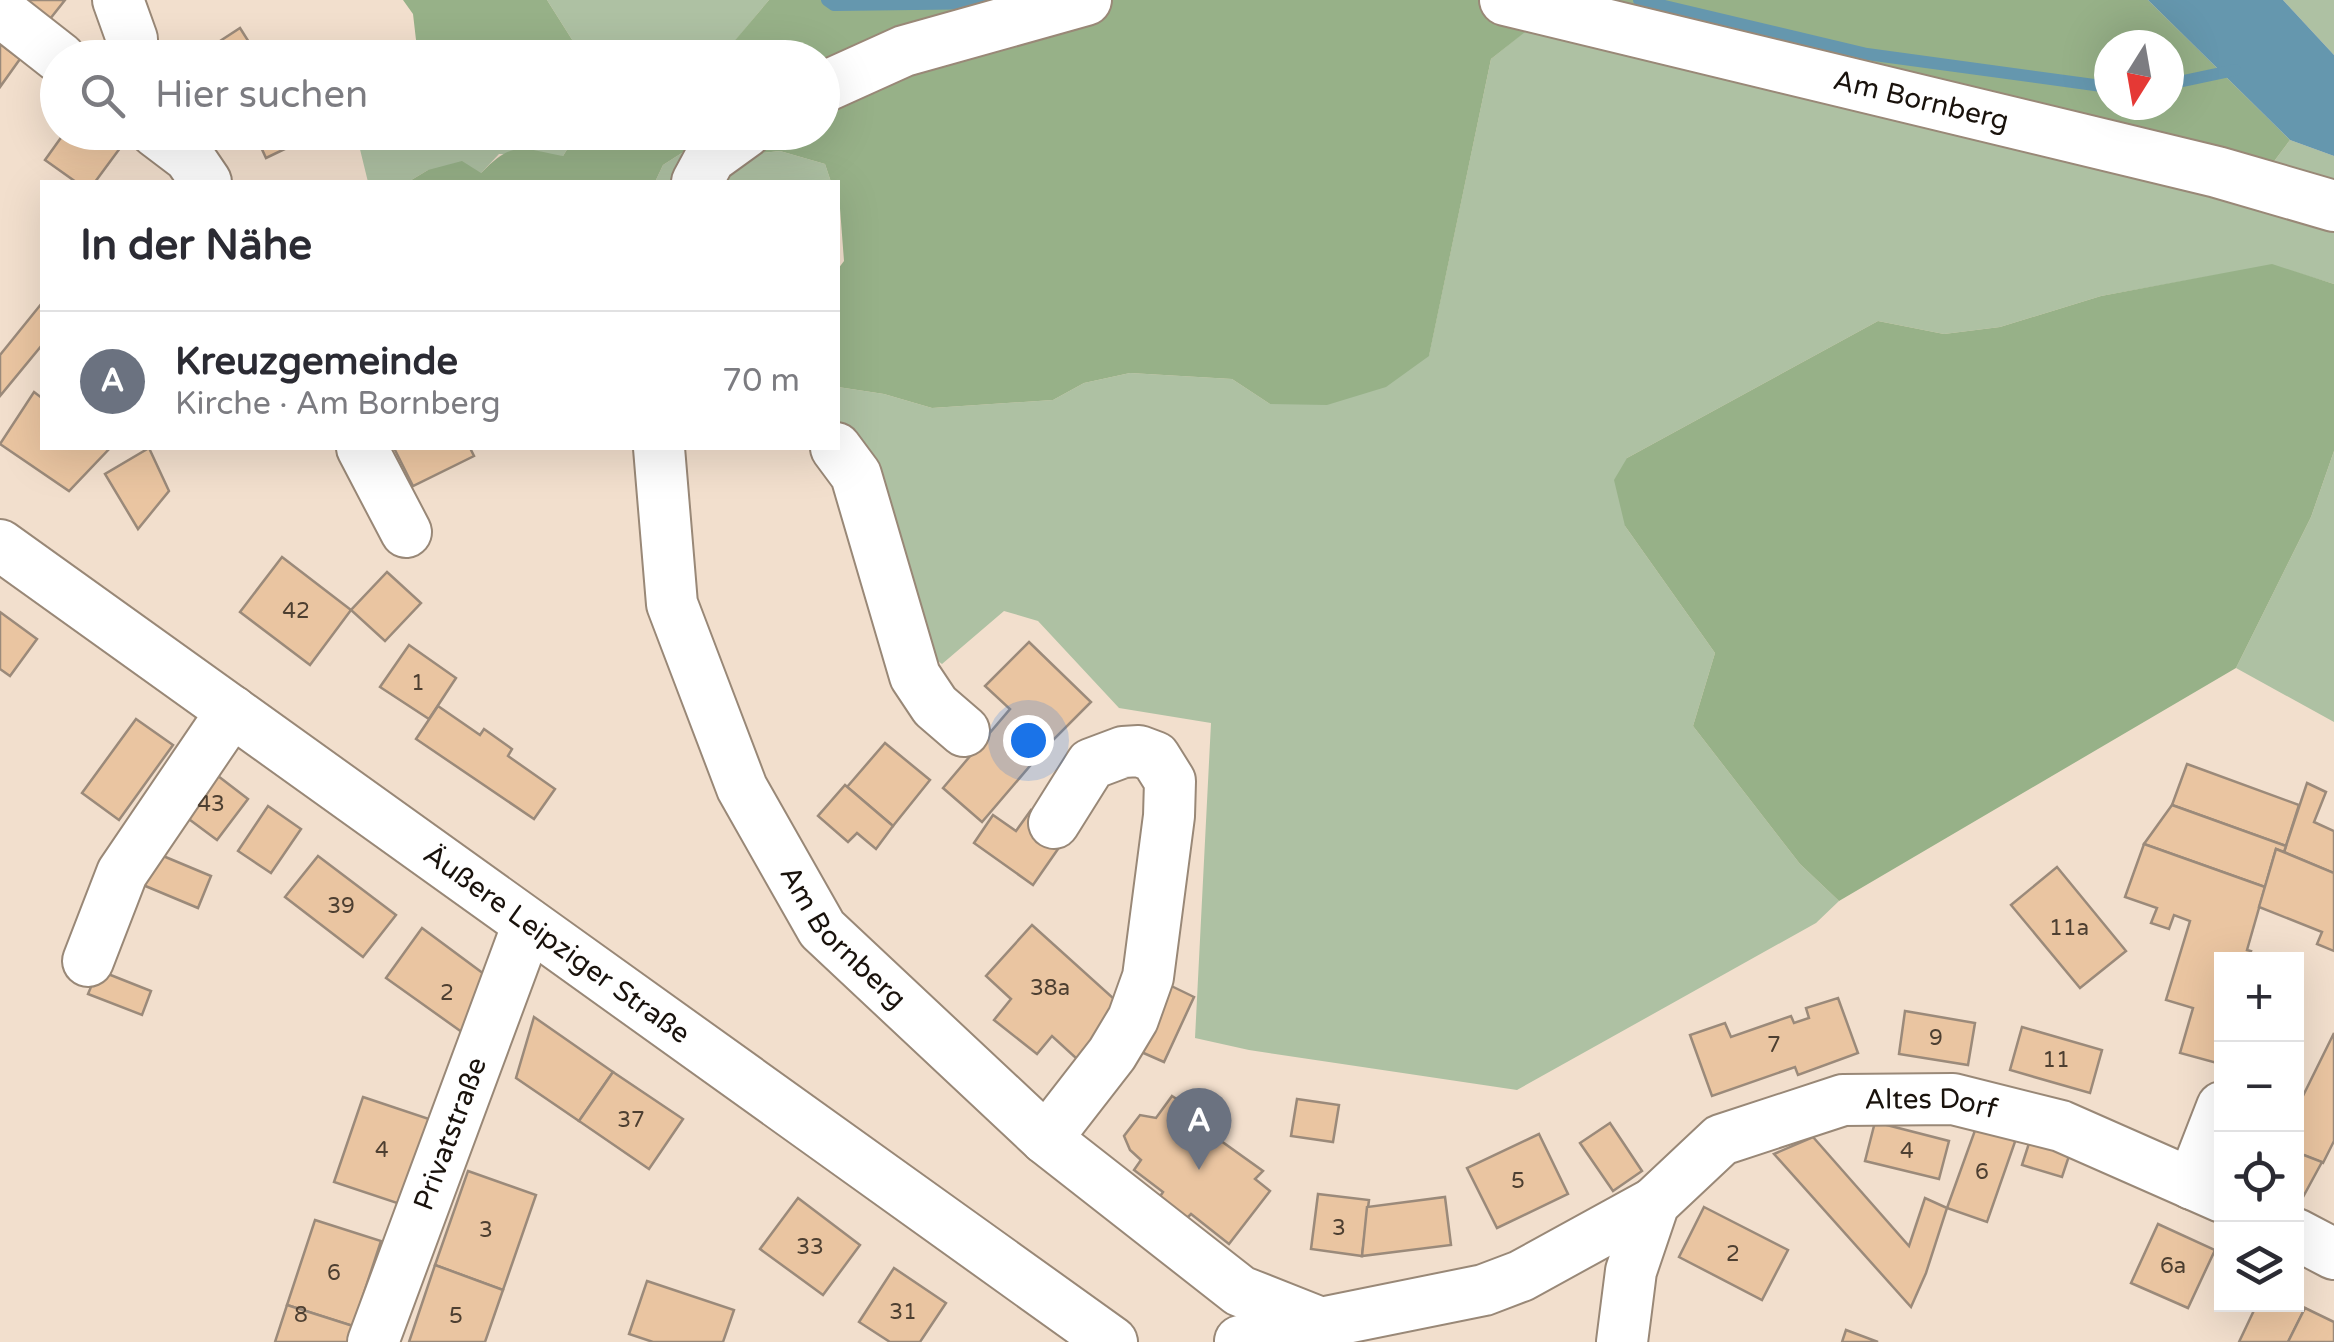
<!DOCTYPE html>
<html lang="de">
<meta charset="utf-8">
<style>
body{margin:0;font-family:"Varela Round",sans-serif;background:#f2f2f3;color:#2b2b33}
.controls{position:absolute;right:30px;bottom:30px;display:grid;overflow:hidden;border-radius:0px;box-shadow:0 10px 40px #0002}
.controls button{width:90px;height:90px;display:grid;place-items:center;padding:0;border:0;border-bottom:2px solid #e1e1e2;background:#fff;color:#2b2b33;font:50px sans-serif}
.compass{position:absolute;left:2094px;top:30px;width:90px;height:90px;border-radius:50%;background:#fff;box-shadow:0 10px 40px #0002;rotate:191deg}
.you{position:absolute;left:1028px;top:740px;width:35px;height:35px;margin:-25px;border:8px solid #fff;border-radius:50%;background:#1a73e8;box-shadow:0 0 0 15px #1a73e833}
.badge{display:grid;place-items:center;width:65px;height:65px;border-radius:50%;background:#d93025;color:#fff;font-size:32px;font-weight:700}
.pin{position:absolute;translate:-50% -82px;filter:drop-shadow(0 2px 5px #0008)}
.pin::after{content:'';position:absolute;top:52px;width:35px;height:30px;background:inherit;clip-path:polygon(0 0,100% 0,50% 100%)}
.list{margin:0;padding:0;list-style:none}
h2{display:flex;justify-content:space-between;align-items:center;height:130px;margin:0;padding:0 40px;font-size:42px}
h2 small{font-size:32px;font-weight:400;color:#7c7c81}
.list li{display:grid;grid-template-columns:65px 1fr auto;gap:30px;align-items:center;box-sizing:border-box;height:140px;padding:0 40px;border-top:2px solid #e1e1e2}
.list b{display:block;font-size:38px;white-space:nowrap}
.list p{margin:0;font-size:32px;white-space:nowrap;color:#7c7c81}
.list em{font-size:32px;font-style:normal;color:#7c7c81}
.icon{flex:none;width:55px;height:55px;fill:none;stroke:currentColor;stroke-width:2;stroke-linecap:round;stroke-linejoin:round}
.map{position:relative;flex:none;width:2334px;height:1342px;overflow:hidden}
.search{position:absolute;background:#fff;box-shadow:0 10px 40px #0002;left:40px;top:40px;width:800px;height:110px;display:flex;align-items:center;gap:25px;box-sizing:border-box;padding:0 35px;border-radius:55px;color:#7c7c81;font-size:38px}
.panel{position:absolute;background:#fff;box-shadow:0 10px 40px #0002;left:40px;top:180px;width:800px;height:270px;border-radius:0px}
.map>svg:first-child{display:block}
.green{fill:#aec1a3}
.forest{fill:#97b188;fill-rule:evenodd}
.water{fill:#6597ae}
.lines{fill:none;stroke-linecap:round;stroke-linejoin:round}
.stream{stroke:#6597ae;stroke-width:12}
.building{fill:#eac5a1;stroke:#9b8a7a;stroke-width:2.5}
.minor-casing{stroke:#987;stroke-width:54}
.minor{stroke:#fff;stroke-width:50}
.labels{text-anchor:middle;dominant-baseline:central;stroke-width:10;stroke-linejoin:round;paint-order:stroke}
.number-label{font-size:22px;fill:#4d3f31}
.street-label{font-size:28px;fill:#19120c;stroke:#fff}
</style>
<div class="map">
<svg width="2334" height="1342" viewBox="0 0 2334 1342">
<rect width="100%" height="100%" fill="#f2dfcd"/>
<g class="green">
<path d="M547 0H769L721 58 583 57Z"/>
<path d="M2283 0H2334V55Z"/>
<path d="M1528 29 2245 200 2290 140 2334 156V284L2272 265 2101 296 2000 327 1944 334 1878 321 1627 458 1625 526 1715 653 1693 726 1800 864 1839 901 1816 923 1517 1090 1249 1050 1195 1038 1211 723 1119 708 1038 621 1004 611 942 664 927 653 838 431V387L884 394 932 408 1053 400 1084 383 1130 373 1232 379 1270 404 1429 355 1491 59Z"/>
<path d="M567 132 571 143 563 156 499 154 481 173 428 170 408 182H368L356 133Z"/>
<path d="M688 149 729 157 780 151 825 164 831 182H655L663 165Z"/>
<path d="M2334 451V722L2236 668 2311 517Z"/>
</g>
<g class="forest">
<path d="M403 0H547L583 57H528L513 42 495 44 485 57H418L413 14Z"/>
<path d="M769 0H2148L2290 140 2245 200 1529 29 1491 59 1429 356 1386 387 1327 405 1270 404 1232 379 1130 373 1084 383 1053 400 932 408 884 394 838 387V269L844 261 838 182H831L825 164 780 151 729 157 688 149 663 165 655 182H408L428 170 462 161 481 173C513 140 521 148 563 156L571 143 567 133 822 132V58L721 57ZM2109 45H2169V105H2109Z"/>
<path d="M2272 264 2334 284V451L2311 517 2236 668 1839 901 1800 864 1693 726 1715 653 1625 526 1614 480 1627 458 1878 321 1944 334 2000 327 2101 296Z"/>
</g>
<path class="water" d="M2148 0H2283L2334 55V156L2290 140Z"/>
<g class="lines">
<g class="stream">
<path d="M827 0 834 5 995 3"/>
<path d="M1639 0 1867 54 2109 87"/>
<path d="M2169 84 2235 70"/>
</g>
</g>
<g class="building">
<path d="M15 0H65L46 24Z"/>
<path d="M240 28 259 58H194Z"/>
<path d="M0 44 20 59 0 87Z"/>
<path d="M65 132H116L126 140 95 182H76L45 160Z"/>
<path d="M254 132H313L314 135 266 158Z"/>
<path d="M42 303V345L0 396V355Z"/>
<path d="M34 392 42 398V448H110L69 491 0 444Z"/>
<path d="M149 448 169 491 138 529 105 474Z"/>
<path d="M394 448H470L474 456 413 486Z"/>
<path d="M282 557 351 610 310 665 240 612Z"/>
<path d="M387 572 421 603 385 641 351 610Z"/>
<path d="M0 612 37 639 10 676 0 669Z"/>
<path d="M1029 642 1091 702 1047 746 982 822 943 788 1010 709 985 686Z"/>
<path d="M409 645 456 678 429 719 380 687Z"/>
<path d="M438 706 480 735 484 729 512 749 508 756 555 789 534 819 416 739Z"/>
<path d="M136 719 173 745 119 820 82 793Z"/>
<path d="M885 743 930 780 893 826 847 787Z"/>
<path d="M2187 764 2299 805 2286 846 2172 805Z"/>
<path d="M205 766 248 799 217 840 174 808Z"/>
<path d="M2307 783 2326 792 2314 822 2334 831V873L2284 852Z"/>
<path d="M845 785 893 826 876 849 857 833 848 842 818 816Z"/>
<path d="M2172 805 2286 846 2284 852 2276 849 2265 887 2144 844Z"/>
<path d="M268 806 301 829 271 873 238 851Z"/>
<path d="M1031 810 1067 836 1033 885 974 843 993 815 1016 831Z"/>
<path d="M2144 844 2265 887 2247 950 2251 951 2248 959H2222V1047L2217 1063 2180 1053 2193 1008 2166 1000 2190 921 2174 915 2169 929 2151 923 2157 908 2125 897Z"/>
<path d="M144 848 211 876 198 908 131 880Z"/>
<path d="M2276 849 2334 873V951L2317 944 2322 932 2259 907Z"/>
<path d="M318 856 396 915 363 957 285 897Z"/>
<path d="M2057 867 2126 951 2080 988 2011 905Z"/>
<path d="M1032 925 1123 1007 1077 1059 1052 1036 1037 1054 994 1020 1011 999 986 976Z"/>
<path d="M422 928 488 977 466 1035 386 978Z"/>
<path d="M98 970 151 991 142 1015 88 994Z"/>
<path d="M1161 981 1194 997 1164 1062 1130 1047Z"/>
<path d="M1838 998 1858 1053 1798 1075 1795 1067 1712 1096 1690 1035 1725 1023 1731 1037 1791 1016 1794 1023 1809 1018 1806 1008Z"/>
<path d="M1905 1011 1975 1023 1968 1065 1899 1054Z"/>
<path d="M534 1017 613 1072 579 1121 516 1078Z"/>
<path d="M2022 1027 2102 1050 2090 1093 2010 1070Z"/>
<path d="M2334 1033V1141L2323 1163 2296 1152V1110Z"/>
<path d="M613 1072 683 1119 649 1169 579 1121Z"/>
<path d="M1172 1096 1186 1105 1182 1113 1263 1171 1255 1179 1270 1191 1229 1244 1191 1214 1183 1222 1157 1201 1163 1192 1134 1170 1141 1160 1130 1150 1124 1136 1140 1115 1156 1118Z"/>
<path d="M363 1097 429 1119 400 1204 334 1182Z"/>
<path d="M1297 1099 1339 1105 1333 1142 1291 1136Z"/>
<path d="M1875 1122 1949 1141 1939 1179 1865 1161Z"/>
<path d="M1978 1122 2017 1136 1987 1222 1947 1208Z"/>
<path d="M1610 1123 1642 1171 1613 1191 1580 1143Z"/>
<path d="M1539 1134 1568 1194 1497 1228 1467 1168Z"/>
<path d="M1813 1137 1909 1246 1925 1198 1947 1208 1926 1273 1911 1307 1774 1154Z"/>
<path d="M2031 1137 2071 1150 2062 1177 2022 1165Z"/>
<path d="M2296 1152 2322 1162 2303 1197 2296 1195Z"/>
<path d="M468 1171 536 1195 503 1290 435 1265Z"/>
<path d="M1318 1194 1369 1200 1362 1256 1311 1249Z"/>
<path d="M1445 1197 1451 1245 1362 1256 1367 1207Z"/>
<path d="M798 1198 860 1245 823 1295 760 1249Z"/>
<path d="M1704 1207 1788 1250 1762 1300 1679 1257Z"/>
<path d="M315 1220 381 1241 353 1326 287 1305Z"/>
<path d="M2158 1224 2215 1250 2188 1308 2131 1283Z"/>
<path d="M435 1265 503 1290 485 1342H409Z"/>
<path d="M894 1268 946 1303 920 1342H890L859 1322Z"/>
<path d="M647 1281 734 1310 723 1342H653L629 1334Z"/>
<path d="M2257 1304H2296L2305 1308 2288 1342H2239Z"/>
<path d="M287 1305 353 1326 348 1342H275Z"/>
<path d="M2305 1308 2334 1322V1342H2288Z"/>
<path d="M1846 1330 1878 1342H1842Z"/>
</g>
<g class="lines">
<g class="minor-casing">
<g id="minor">
<path d="M118 0 132 39 131 58"/>
<path id="s1" d="M1505 0 2217 172 2334 206"/>
<path d="M0 11 60 58"/>
<path d="M822 88 904 51 1086 0"/>
<path d="M156 132 189 157 206 182"/>
<path d="M697 182 710 158 746 132"/>
<path d="M362 448 406 532"/>
<path id="s2" d="M659 448 672 604 742 788 822 929 1046 1139 1240 1291 1321 1323 1484 1290 1521 1276 1654 1203"/>
<path d="M836 448 856 475 915 676 935 706 964 731"/>
<path id="s3" d="M0 545 1112 1342"/>
<path d="M88 961 122 873 232 711"/>
<path d="M1046 1139 1112 1054 1133 1019 1148 977 1169 816 1170 781 1155 757 1139 751 1123 752 1091 764 1054 823"/>
<path d="M2192 1184 2222 1107"/>
<path d="M2296 1234 2334 1254"/>
<path d="M1240 1341 1321 1323 1327 1325"/>
<path id="s4" d="M373 1342 528 924"/>
<path id="s5" d="M1622 1342 1631 1271 1654 1203 1721 1140 1843 1100 1953 1099 2061 1126 2222 1197"/>
</g>
</g>
<use href="#minor" class="minor"/>
</g>
<g class="labels">
<g class="number-label">
<text x="296" y="611">42</text>
<text x="418" y="683">1</text>
<text x="211" y="804">43</text>
<text x="341" y="906">39</text>
<text x="2069" y="928">11a</text>
<text x="1050" y="988">38a</text>
<text x="447" y="993">2</text>
<text x="1936" y="1038">9</text>
<text x="1774" y="1045">7</text>
<text x="2056" y="1060">11</text>
<text x="631" y="1120">37</text>
<text x="382" y="1150">4</text>
<text x="1907" y="1151">4</text>
<text x="1982" y="1172">6</text>
<text x="1518" y="1181">5</text>
<text x="1339" y="1228">3</text>
<text x="486" y="1230">3</text>
<text x="810" y="1247">33</text>
<text x="1733" y="1254">2</text>
<text x="2173" y="1266">6a</text>
<text x="334" y="1273">6</text>
<text x="903" y="1312">31</text>
<text x="301" y="1315">8</text>
<text x="456" y="1316">5</text>
</g>
<g class="street-label">
<text stroke="none"><textPath href="#s1" startOffset="428">Am Bornberg</textPath></text>
<text stroke="none"><textPath href="#s2" startOffset="535">Am Bornberg</textPath></text>
<text stroke="none"><textPath href="#s3" startOffset="685">Äußere Leipziger Straße</textPath></text>
<text stroke="none"><textPath href="#s5" startOffset="452">Altes Dorf</textPath></text>
<text stroke="none"><textPath href="#s4" startOffset="222">Privatstraße</textPath></text>
</g>
</g>
</svg>
<div class="controls">
<button>+</button>
<button>−</button>
<button><svg class="icon" aria-label="locate" viewBox="0 0 24 24"><circle cx="12" cy="12" r="6"/><path d="M12 2v4M12 18v4M2 12h4M18 12h4"/></svg></button>
<button><svg class="icon" aria-label="layers" viewBox="0 0 24 24"><path d="M12 4l9 5-9 5-9-5zM3 14l9 5 9-5"/></svg></button>
</div>
<svg class="compass" viewBox="-18 -18 36 36"><path d="M0-13l5 13h-10z" fill="#e53935"/><path d="M0 13l5-13h-10z" fill="#7c7c81"/></svg>
<div class="you"></div>
<div class="pin badge" style="left:1199px;top:1170px;background:#6b7280">A</div>
<div class="search"><svg class="icon" aria-label="search" viewBox="0 0 24 24"><circle cx="10" cy="10" r="6"/><path d="M15 15l6 6"/></svg>Hier suchen</div>
<section class="panel">
<h2>In der Nähe<small></small></h2>
<ul class="list">
<li><span class="badge" style="background:#6b7280">A</span><div><b>Kreuzgemeinde</b><p>Kirche · Am Bornberg</p></div><em>70 m</em></li>
</ul>
</section>
</div>
